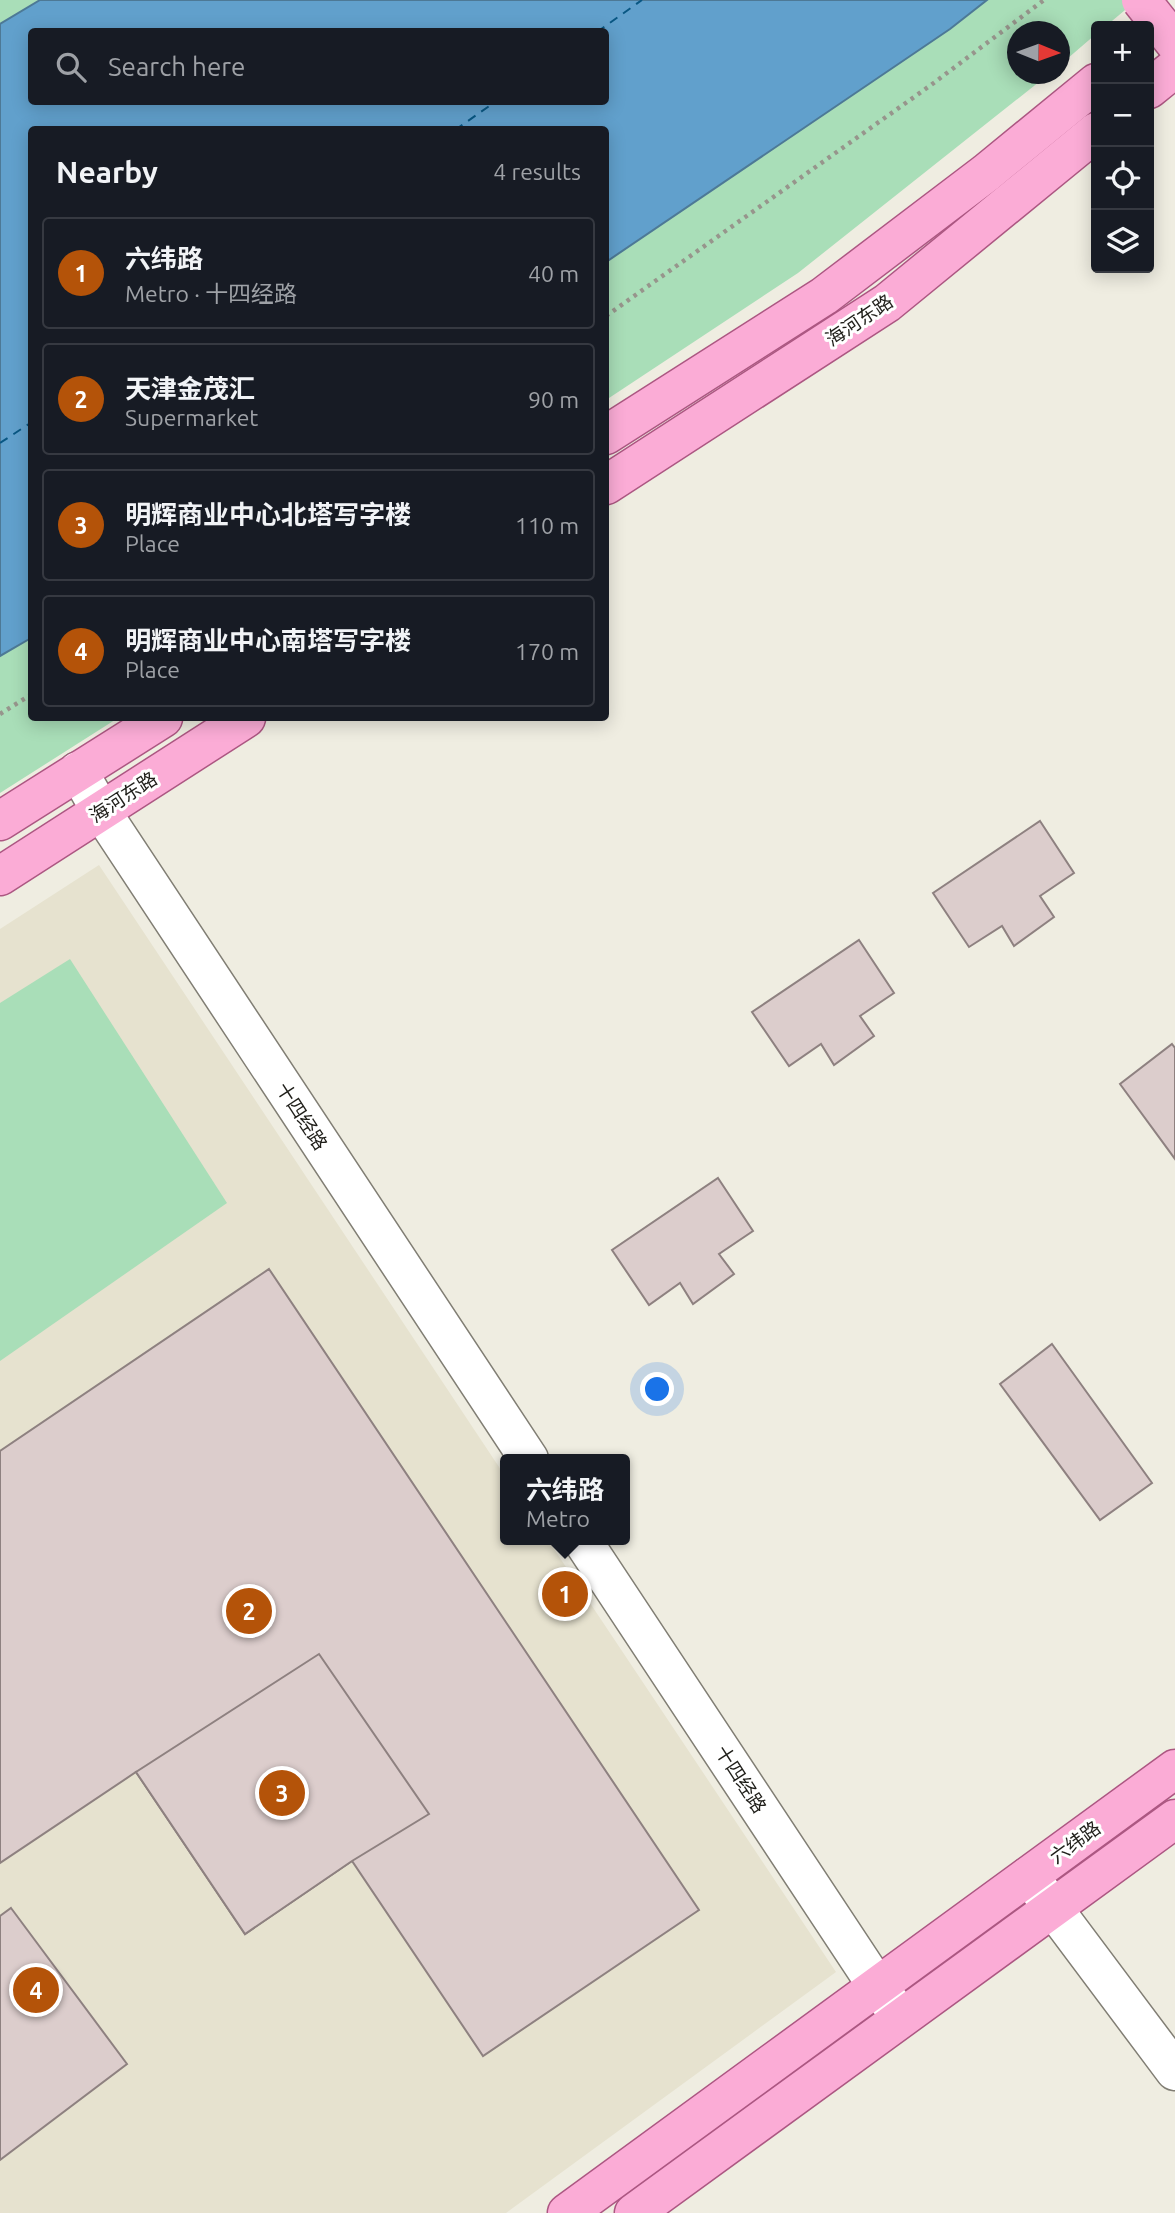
<!DOCTYPE html>
<meta charset="utf-8">
<style>
body{margin:0;font-family:Ubuntu,"Noto Sans SC",sans-serif;background:#20242c;color:#f1f3f6}
.controls{position:absolute;right:21px;top:21px;display:grid;overflow:hidden;border-radius:7px;box-shadow:0 4px 18px #0003}
.controls button{width:63px;height:63px;display:grid;place-items:center;padding:0;border:0;border-bottom:2px solid #363941;background:#171b24;color:#f1f3f6;font:35px sans-serif}
.compass{position:absolute;left:1007px;top:21px;width:63px;height:63px;border-radius:50%;background:#171b24;box-shadow:0 4px 18px #0003;rotate:91deg}
.you{position:absolute;left:658px;top:1390px;width:24px;height:24px;margin:-18px;border:5px solid #fff;border-radius:50%;background:#1a73e8;box-shadow:0 0 0 10px #1a73e833}
.badge{display:grid;place-items:center;width:46px;height:46px;border-radius:50%;background:#b45309;color:#fff;font-size:23px;font-weight:700}
.pin{position:absolute;translate:-50% -50%;border:4px solid #fff;box-shadow:0 2px 7px #0006}
.popup{position:absolute;left:500px;top:1454px;width:130px;height:91px;box-sizing:border-box;display:grid;place-content:center;border-radius:7px;background:#171b24;filter:drop-shadow(0 2px 5px #0005);font-size:23px;white-space:nowrap;color:#9ea1a6}
.popup b{font-size:26px;color:#f1f3f6}
.popup::after{content:'';position:absolute;left:50%;top:100%;margin-left:-14px;border:14px solid transparent;border-top-color:#171b24}
.list{margin:0;padding:0;list-style:none}
h2{display:flex;justify-content:space-between;align-items:center;height:91px;margin:0;padding:0 28px;font-size:30px}
h2 small{font-size:23px;font-weight:400;color:#9ea1a6}
.list li{display:grid;grid-template-columns:46px 1fr auto;gap:21px;align-items:center;box-sizing:border-box;height:112px;margin:0 14px 14px;padding:0 14px;border:2px solid #363941;border-radius:7px}
.list b{display:block;font-size:26px;white-space:nowrap}
.list p{margin:0;font-size:23px;white-space:nowrap;color:#9ea1a6}
.list em{font-size:23px;font-style:normal;color:#9ea1a6}
.icon{flex:none;width:38px;height:38px;fill:none;stroke:currentColor;stroke-width:2;stroke-linecap:round;stroke-linejoin:round}
.map{position:relative;flex:none;width:1175px;height:2213px;overflow:hidden}
.search{position:absolute;background:#171b24;box-shadow:0 4px 18px #0003;left:28px;top:28px;width:581px;height:77px;display:flex;align-items:center;gap:18px;box-sizing:border-box;padding:0 24px;border-radius:7px;color:#9ea1a6;font-size:26px}
.panel{position:absolute;background:#171b24;box-shadow:0 4px 18px #0003;left:28px;top:126px;width:581px;height:595px;border-radius:7px}
.map>svg:first-child{display:block}
.built{fill:#e6e2cf}
.green{fill:#a9deb8;fill-rule:evenodd}
.water{fill:#61a0cc;stroke:#4d7996;stroke-width:2;fill-rule:evenodd}
.lines{fill:none;stroke-linecap:round;stroke-linejoin:round}
.ferry{stroke:#095783;stroke-width:2;stroke-dasharray:9 7;stroke-linecap:butt}
.building{fill:#dccdcc;stroke:#8e8180;stroke-width:2}
.minor-casing{stroke:#817e74;stroke-width:41}
.major-casing{stroke:#ac5782;stroke-width:41}
.path{stroke:#97958c;stroke-width:4.5;stroke-dasharray:3.5 5;stroke-linecap:butt}
.minor{stroke:#fff;stroke-width:38}
.major{stroke:#fbacd6;stroke-width:38}
.major-bridge-casing{stroke:#ac5782;stroke-width:41;stroke-linecap:butt}
.major-bridge{stroke:#fbacd6;stroke-width:38}
.labels{text-anchor:middle;dominant-baseline:central;stroke-width:6;stroke-linejoin:round;paint-order:stroke}
.street-label{font-size:19px;fill:#1f1e19;stroke:#fff}
</style>
<div class="map">
<svg width="1175" height="2213" viewBox="0 0 1175 2213">
<rect width="100%" height="100%" fill="#efede1"/>
<path class="built" d="M99 865 505 1476V1540H548L836 1972 506 2213H0V929Z"/>
<g class="green">
<path d="M0 0H1137L1106 26H1096V34L1060 65V32H1018V74H1049L798 273 606 400V130H32V718H118L0 793ZM32 32H606V102H32Z"/>
<path d="M70 959 227 1203 0 1361V1003Z"/>
</g>
<path class="water" d="M40 0H987L950 29 606 262V130H32L31 638 0 656V24ZM32 32H606V102H32Z"/>
<g class="lines">
<g class="ferry">
<path d="M597 32 642 0"/>
<path d="M455 130 495 102"/>
<path d="M0 443 32 422"/>
</g>
</g>
<g class="building">
<path d="M1040 821 1074 873 1040 896 1054 917 1014 946 1002 926 969 947 933 893Z"/>
<path d="M859 940 894 993 860 1016 874 1036 834 1065 821 1044 789 1066 752 1012Z"/>
<path d="M1172 1044 1175 1048V1159L1120 1084Z"/>
<path d="M718 1178 753 1231 719 1254 734 1274 693 1304 680 1283 649 1305 612 1250Z"/>
<path d="M269 1269 699 1910 483 2056 352 1861 245 1934 136 1772 0 1863V1451Z"/>
<path d="M1052 1344 1152 1483 1100 1520 1000 1384Z"/>
<path d="M319 1654 429 1814 352 1861 245 1934 136 1772Z"/>
<path d="M11 1908 127 2064 0 2160V1916Z"/>
</g>
<g class="lines">
<g class="minor-casing">
<g id="minor">
<path d="M78 771 101 811 529 1459"/>
<path d="M582 1540 877 1986 898 2013"/>
<path d="M1029 1876 1175 2071"/>
</g>
</g>
<g class="major-casing">
<g id="major">
<path d="M1149 89 1175 68"/>
<path d="M606 435 824 296 986 173 1096 83"/>
<path d="M606 485 887 303 1096 132"/>
<path d="M0 821 163 718"/>
<path d="M0 876 246 718"/>
<path d="M567 2213 1175 1769"/>
<path d="M634 2213 1175 1819"/>
</g>
</g>
<g class="path">
<path d="M606 316 931 85 1044 0"/>
<path d="M0 714 32 694"/>
</g>
<use href="#minor" class="minor"/>
<use href="#major" class="major"/>
<g class="major-bridge-casing">
<path id="major-bridge" d="M1141 0 1175 43"/>
</g>
<use href="#major-bridge" class="major-bridge"/>
</g>
<g class="labels">
<g class="street-label">
<text transform="translate(859 320) rotate(-34)">海河东路</text>
<text transform="translate(123 797) rotate(-33)">海河东路</text>
<text transform="translate(302 1116) rotate(57)">十四经路</text>
<text transform="translate(741 1779) rotate(57)">十四经路</text>
<text transform="translate(1075 1842) rotate(-36)">六纬路</text>
</g>
</g>
</svg>
<div class="controls">
<button>+</button>
<button>−</button>
<button><svg class="icon" aria-label="locate" viewBox="0 0 24 24"><circle cx="12" cy="12" r="6"/><path d="M12 2v4M12 18v4M2 12h4M18 12h4"/></svg></button>
<button><svg class="icon" aria-label="layers" viewBox="0 0 24 24"><path d="M12 4l9 5-9 5-9-5zM3 14l9 5 9-5"/></svg></button>
</div>
<svg class="compass" viewBox="-18 -18 36 36"><path d="M0-13l5 13h-10z" fill="#e53935"/><path d="M0 13l5-13h-10z" fill="#9ea1a6"/></svg>
<div class="you"></div>
<div class="pin badge" style="left:565px;top:1594px">1</div>
<div class="popup"><b>六纬路</b>Metro</div>
<div class="pin badge" style="left:249px;top:1611px">2</div>
<div class="pin badge" style="left:282px;top:1793px">3</div>
<div class="pin badge" style="left:36px;top:1990px">4</div>
<div class="search"><svg class="icon" aria-label="search" viewBox="0 0 24 24"><circle cx="10" cy="10" r="6"/><path d="M15 15l6 6"/></svg>Search here</div>
<section class="panel">
<h2>Nearby<small>4 results</small></h2>
<ul class="list">
<li><span class="badge">1</span><div><b>六纬路</b><p>Metro · 十四经路</p></div><em>40 m</em></li>
<li><span class="badge">2</span><div><b>天津金茂汇</b><p>Supermarket</p></div><em>90 m</em></li>
<li><span class="badge">3</span><div><b>明辉商业中心北塔写字楼</b><p>Place</p></div><em>110 m</em></li>
<li><span class="badge">4</span><div><b>明辉商业中心南塔写字楼</b><p>Place</p></div><em>170 m</em></li>
</ul>
</section>
</div>
